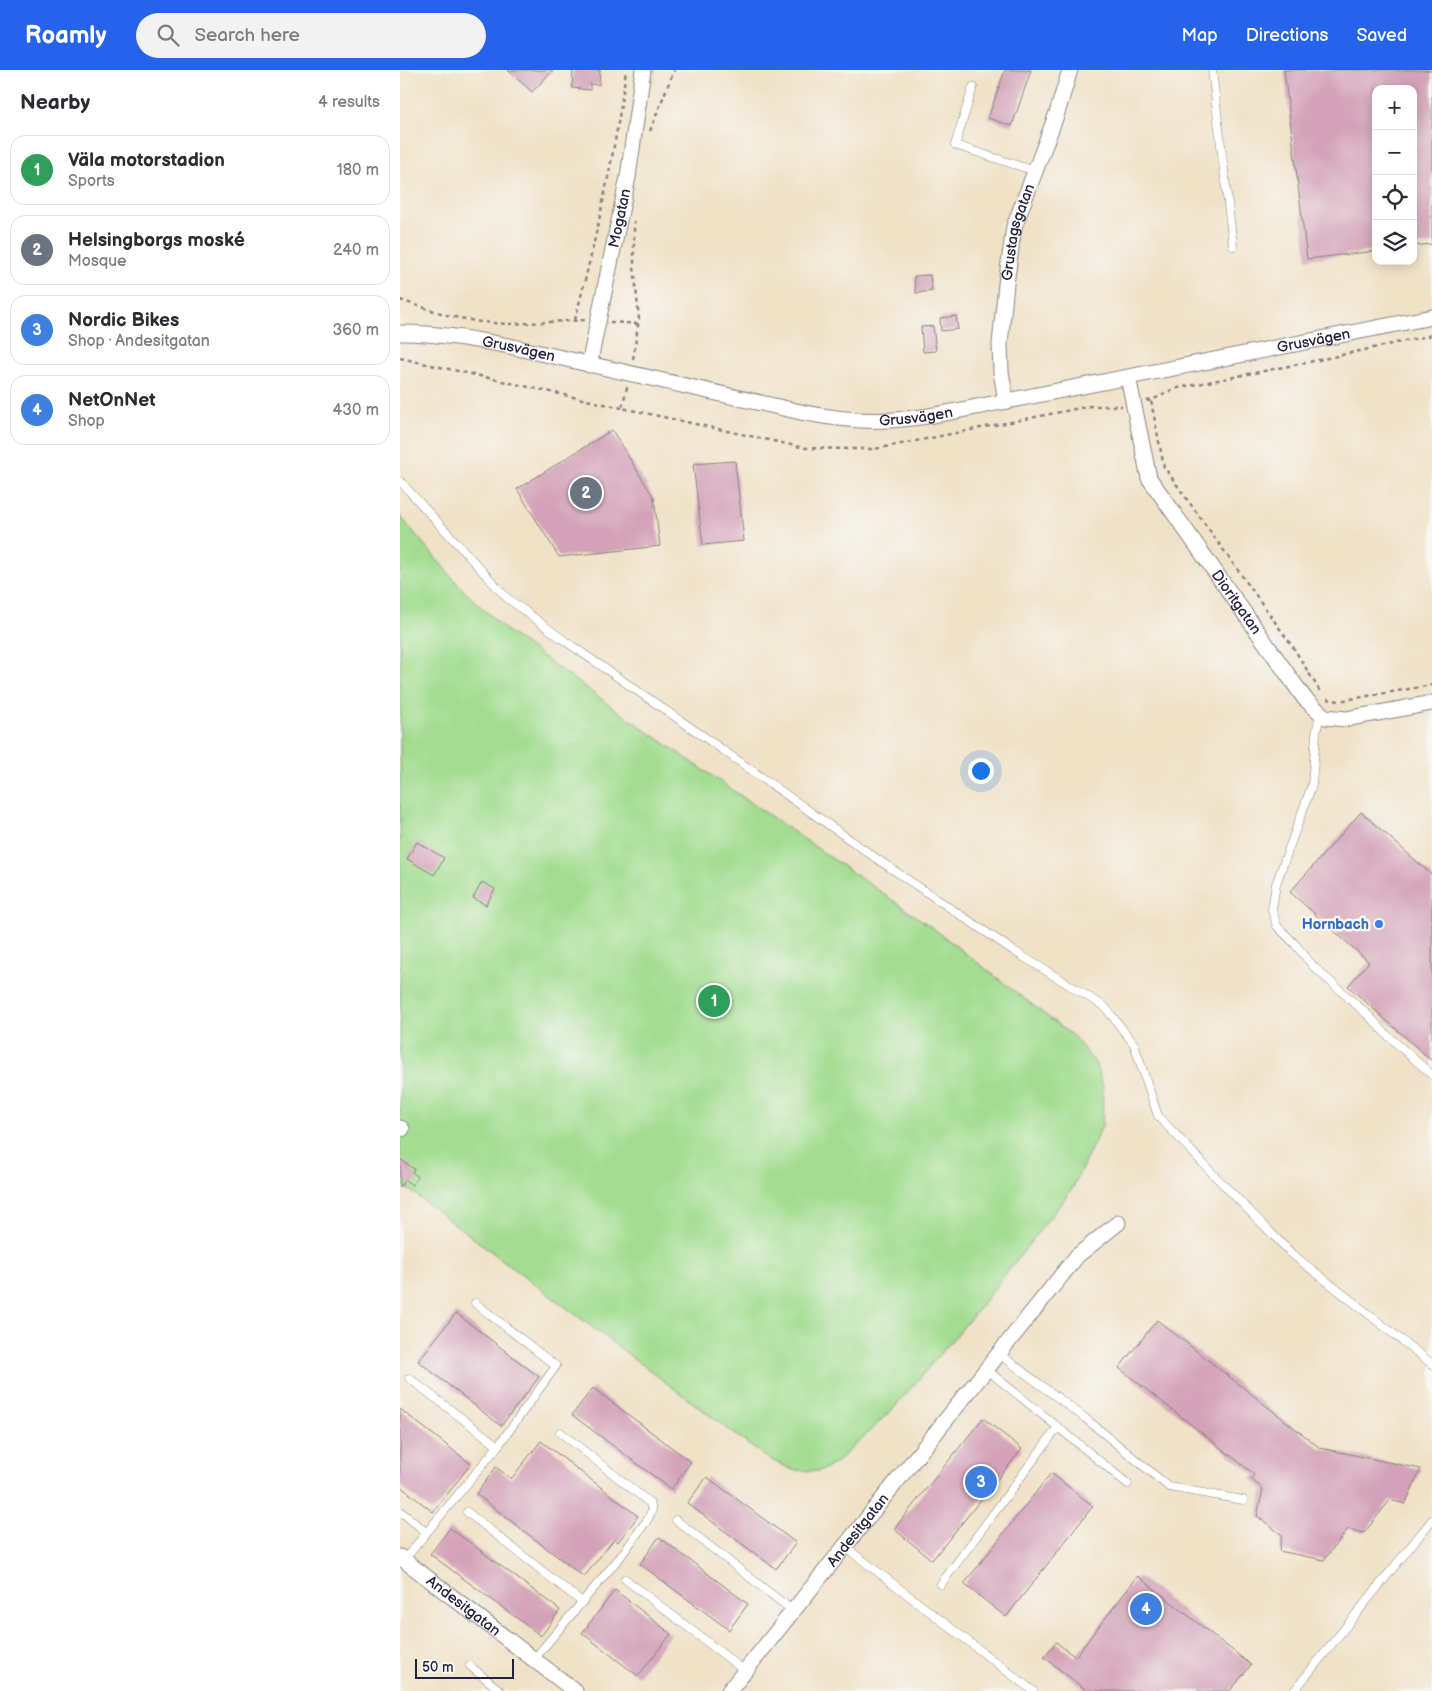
<!DOCTYPE html>
<meta charset="utf-8">
<style>
body{margin:0;font-family:"Balsamiq Sans",sans-serif;background:#f2f2f3;color:#2b2b33}
.controls{position:absolute;right:15px;top:15px;display:grid;overflow:hidden;border-radius:10px;box-shadow:0 2px 12px #0003}
.controls button{width:45px;height:45px;display:grid;place-items:center;padding:0;border:0;border-bottom:1px solid #e1e1e2;background:#fff;color:#2b2b33;font:25px sans-serif}
.scale{position:absolute;left:15px;bottom:12px;width:99px;box-sizing:border-box;padding-left:5px;border:2px solid #22223b;border-top:0;font-size:14px;line-height:18px;white-space:nowrap;color:#22223b;-webkit-text-stroke:4px #f6f6f2;paint-order:stroke}
.you{position:absolute;left:580px;top:700px;width:18px;height:18px;margin:-12px;border:4px solid #fff;border-radius:50%;background:#1a73e8;box-shadow:0 0 0 8px #1a73e833}
.badge{display:grid;place-items:center;width:32px;height:32px;border-radius:50%;background:#2563eb;color:#fff;font-size:16px;font-weight:700}
.pin{position:absolute;translate:-50% -50%;border:2px solid #fff;box-shadow:0 1px 5px #0006}
.list{margin:0;padding:0;list-style:none}
h2{display:flex;justify-content:space-between;align-items:center;height:65px;margin:0;padding:0 20px;font-size:21px}
h2 small{font-size:16px;font-weight:400;color:#7c7c81}
.list li{display:grid;grid-template-columns:32px 1fr auto;gap:15px;align-items:center;box-sizing:border-box;height:70px;margin:0 10px 10px;padding:0 10px;border:1px solid #e1e1e2;border-radius:15px}
.list b{display:block;font-size:19px;white-space:nowrap}
.list p{margin:0;font-size:16px;white-space:nowrap;color:#7c7c81}
.list em{font-size:16px;font-style:normal;color:#7c7c81}
.icon{flex:none;width:28px;height:28px;fill:none;stroke:currentColor;stroke-width:2;stroke-linecap:round;stroke-linejoin:round}
.map{position:relative;flex:none;width:1032px;height:1621px;overflow:hidden}
header{display:flex;align-items:center;gap:30px;box-sizing:border-box;height:70px;padding:0 25px;background:#2563eb;color:#fff}
header strong{font-size:24px}
nav{display:flex;gap:28px;margin-inline-start:auto;font-size:18px}
.search{width:350px;height:45px;background:#f2f2f3;display:flex;align-items:center;gap:12px;box-sizing:border-box;padding:0 18px;border-radius:28px;color:#7c7c81;font-size:19px}
main{display:flex}
aside{flex:1;background:#fff}
.map>svg:first-child{display:block}
.green{fill:#a3dd90;stroke:#628066}
.building{fill:#d3a2b8}
.lines{fill:none;stroke-linecap:round;stroke-linejoin:round}
.lane-casing{stroke:#898281;stroke-width:9}
.street-casing{stroke:#898281;stroke-width:17}
.path{stroke:#898281;stroke-width:2.5;stroke-dasharray:4 4;stroke-linecap:butt}
.lane{stroke:#fff;stroke-width:8}
.street{stroke:#fff;stroke-width:15}
.shop-dot{fill:#3f7fe0;stroke:#f6f6f2;stroke-width:2}
.labels{text-anchor:middle;dominant-baseline:central;stroke-width:5;stroke-linejoin:round;paint-order:stroke}
.street-label{font-size:15px;fill:#22223b;stroke:#f6f6f2}
.shop-label{font-size:15px;font-weight:bold;fill:#366cbe;stroke:#f6f6f2;text-anchor:end}
</style>
<header>
<strong>Roamly</strong>
<div class="search"><svg class="icon" aria-label="search" viewBox="0 0 24 24"><circle cx="10" cy="10" r="6"/><path d="M15 15l6 6"/></svg>Search here</div>
<nav><a>Map</a><a>Directions</a><a>Saved</a></nav>
</header>
<main>
<aside>
<h2>Nearby<small>4 results</small></h2>
<ul class="list">
<li><span class="badge" style="background:#2e9e5b">1</span><div><b>Väla motorstadion</b><p>Sports</p></div><em>180 m</em></li>
<li><span class="badge" style="background:#6b7280">2</span><div><b>Helsingborgs moské</b><p>Mosque</p></div><em>240 m</em></li>
<li><span class="badge" style="background:#3f7fe0">3</span><div><b>Nordic Bikes</b><p>Shop · Andesitgatan</p></div><em>360 m</em></li>
<li><span class="badge" style="background:#3f7fe0">4</span><div><b>NetOnNet</b><p>Shop</p></div><em>430 m</em></li>
</ul>
</aside>
<div class="map">
<svg width="1032" height="1621" viewBox="0 0 1032 1621">
<rect width="100%" height="100%" fill="#f6f6f2"/>
<filter id="ink" filterUnits="userSpaceOnUse"><feTurbulence type="fractalNoise" baseFrequency=".02" numOctaves="2"/><feDisplacementMap in="SourceGraphic" scale="10" xChannelSelector="R" yChannelSelector="G"/><feConvolveMatrix kernelMatrix="1 2 1 2 8 2 1 2 1" color-interpolation-filters="sRGB"/></filter>
<filter id="wash" filterUnits="userSpaceOnUse"><feTurbulence type="fractalNoise" baseFrequency=".0096" numOctaves="4" result="noise"/><feDisplacementMap in="SourceGraphic" scale="20" xChannelSelector="R" yChannelSelector="G"/><feGaussianBlur stdDeviation="1.12" result="paint"/><feColorMatrix in="noise" values="0 0 0 0 0 0 0 0 0 0 0 0 0 0 0 0 0 1.4 0 .05"/><feComposite in="paint" operator="in"/></filter>
<g filter="url(#wash)">
<rect width="100%" height="100%" fill="#f0e2c7"/>
<path class="green" d="M0 446 63 520 108 562 225 646 530 856 674 967 695 993 703 1017 702 1056 672 1119 576 1242 493 1339 438 1391 427 1398 418 1401 393 1400 369 1389 356 1380 0 1113Z"/>
<g id="blocks">
<g class="building">
<path d="M108 0H153L132 22Z"/>
<path d="M173 0H200L199 15 190 14V20L172 18Z"/>
<path d="M605 0H631L612 56 588 48Z"/>
<path d="M884 0H1032V174L1013 176V19H976V181L907 189Z"/>
<path d="M530 205 532 221 516 223 514 206Z"/>
<path d="M556 246 558 259 541 261 540 248Z"/>
<path d="M533 256 536 281 523 282 521 257Z"/>
<path d="M212 360 254 428 260 476 159 487 117 419Z"/>
<path d="M335 391 344 471 303 475 293 394Z"/>
<path d="M961 742 1032 805V991L948 916 969 892 890 822Z"/>
<path d="M17 772 44 788 34 805 7 789Z"/>
<path d="M82 812 95 819 86 835 73 828Z"/>
<path d="M0 1089 14 1099 12 1102 18 1107 12 1115 5 1110 0 1118Z"/>
<path d="M56 1243 139 1307 101 1356 18 1291Z"/>
<path d="M757 1250 920 1378 1021 1399 1005 1434 990 1430 964 1463 948 1459 924 1490 879 1481 882 1465 857 1446 863 1419 851 1409 854 1404 719 1298Z"/>
<path d="M193 1318 291 1392 271 1419 172 1345Z"/>
<path d="M0 1339 71 1394 33 1442 0 1416Z"/>
<path d="M583 1348 622 1379 532 1490 494 1459Z"/>
<path d="M141 1371 238 1446 218 1472 214 1469 184 1507 76 1424 96 1397 111 1409Z"/>
<path d="M651 1403 693 1436 606 1547 564 1514Z"/>
<path d="M307 1407 396 1473 376 1499 287 1433Z"/>
<path d="M50 1458 160 1540 141 1566 30 1484Z"/>
<path d="M259 1467 348 1534 329 1560 240 1494Z"/>
<path d="M738 1506 851 1595 830 1621H687L644 1587 656 1572 675 1587Z"/>
<path d="M215 1520 271 1564 238 1606 182 1563Z"/>
</g>
</g>
</g>
<g filter="url(#ink)">
<use href="#blocks" fill-opacity="0" stroke="#898281" stroke-width="1"/>
<g class="lines">
<g class="lane-casing">
<g id="lane">
<path d="M812 0 833 176"/>
<path d="M573 17 555 75 635 101"/>
<path d="M0 411 106 527 165 571 303 666 480 791 614 881 705 937 734 974 758 1046 815 1106 892 1184 1032 1294"/>
<path d="M920 643 916 664 912 715 876 814 872 840 877 856 895 874 913 896 969 946 986 964 1032 1005"/>
<path d="M598 1283 685 1348 769 1417 843 1430"/>
<path d="M586 1299 728 1414"/>
<path d="M9 1308 98 1376"/>
<path d="M0 1441 26 1462"/>
<path d="M67 1442 182 1532"/>
<path d="M276 1450 393 1541"/>
<path d="M444 1476 633 1621"/>
<path d="M4 1490 98 1376 156 1296 75 1233"/>
<path d="M225 1509 345 1601"/>
<path d="M541 1514 658 1357"/>
<path d="M134 1589 221 1486 248 1449 252 1440 250 1433 160 1362"/>
<path d="M70 1596 101 1621"/>
<path d="M894 1621 1032 1450"/>
</g>
</g>
<g class="street-casing">
<g id="street">
<path id="s1" d="M0 263C37 263 72 269 109 276L405 343C459 353 492 353 546 343L1032 247"/>
<path id="s2" d="M189 295 228 107 243 0"/>
<path id="s3" d="M728 307 749 408 905 629 925 647 946 649 1032 633"/>
<path id="s4" d="M606 331 601 302 600 274 606 214 614 157 657 43 670 0"/>
<path d="M0 1058 2 1059"/>
<path id="s5" d="M0 1487 175 1621"/>
<path id="s6" d="M329 1621 677 1186 718 1153"/>
</g>
</g>
<g class="path">
<path d="M250 61 274 0"/>
<path d="M0 230 50 246 80 252 109 254 185 250"/>
<path d="M175 250C196 168 215 84 226 0"/>
<path d="M210 252 239 254"/>
<path d="M0 288 222 338"/>
<path d="M233 289 239 249 234 196V151"/>
<path d="M227 317 222 338 405 378 454 379H474L501 374 690 336H722"/>
<path d="M747 331C758 329 766 321 778 318L919 290 1032 265"/>
<path d="M751 331 764 397 893 577 921 623"/>
<path d="M927 629 939 631 1032 615"/>
</g>
<use href="#lane" class="lane"/>
<use href="#street" class="street"/>
</g>
</g>
<circle class="shop-dot" cx="979" cy="854" r="5"/>
<g class="labels">
<g class="street-label">
<text stroke="none"><textPath href="#s2" startOffset="150">Mogatan</textPath></text>
<text stroke="none"><textPath href="#s4" startOffset="171">Grustagsgatan</textPath></text>
<text stroke="none"><textPath href="#s1" startOffset="930">Grusvägen</textPath></text>
<text stroke="none"><textPath href="#s1" startOffset="120">Grusvägen</textPath></text>
<text stroke="none"><textPath href="#s1" startOffset="525">Grusvägen</textPath></text>
<text stroke="none"><textPath href="#s3" startOffset="255">Dioritgatan</textPath></text>
<text stroke="none"><textPath href="#s6" startOffset="206">Andesitgatan</textPath></text>
<text stroke="none"><textPath href="#s5" startOffset="80">Andesitgatan</textPath></text>
</g>
<g class="shop-label">
<text x="969" y="854">Hornbach</text>
</g>
</g>
</svg>
<div class="controls">
<button>+</button>
<button>−</button>
<button><svg class="icon" aria-label="locate" viewBox="0 0 24 24"><circle cx="12" cy="12" r="6"/><path d="M12 2v4M12 18v4M2 12h4M18 12h4"/></svg></button>
<button><svg class="icon" aria-label="layers" viewBox="0 0 24 24"><path d="M12 4l9 5-9 5-9-5zM3 14l9 5 9-5"/></svg></button>
</div>
<div class="scale">50 m</div>
<div class="you"></div>
<div class="pin badge" style="left:314px;top:931px;background:#2e9e5b">1</div>
<div class="pin badge" style="left:186px;top:423px;background:#6b7280">2</div>
<div class="pin badge" style="left:581px;top:1412px;background:#3f7fe0">3</div>
<div class="pin badge" style="left:746px;top:1539px;background:#3f7fe0">4</div>
</div>
</main>
